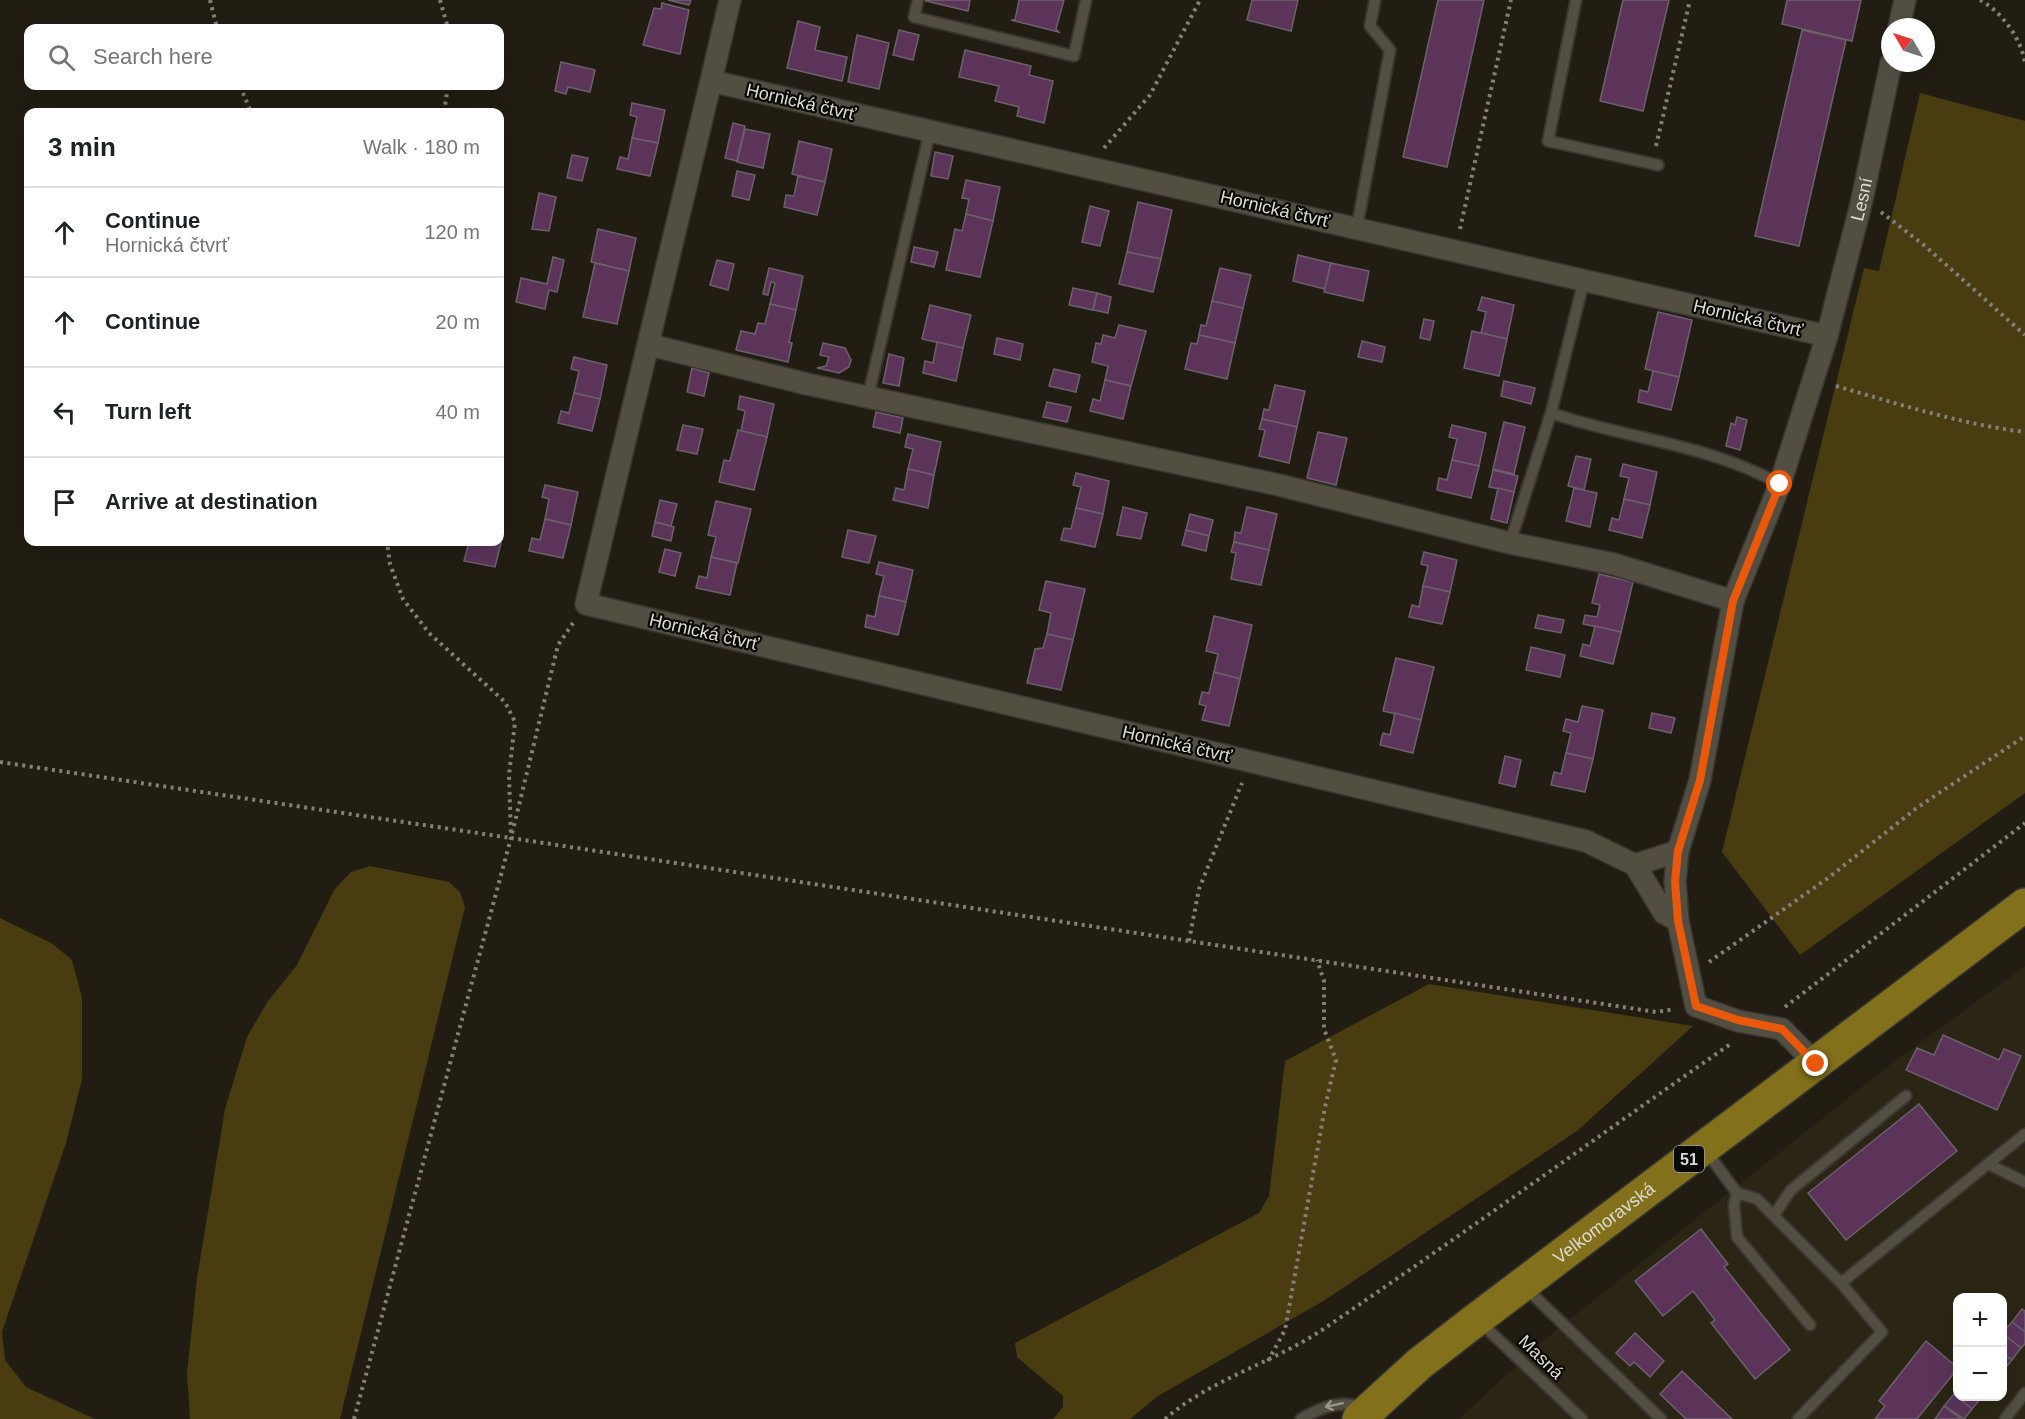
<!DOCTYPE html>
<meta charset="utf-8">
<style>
body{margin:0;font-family:Helvetica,sans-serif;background:#f6f6f6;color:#202124}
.controls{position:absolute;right:18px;bottom:18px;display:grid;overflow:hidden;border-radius:12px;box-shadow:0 6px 24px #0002}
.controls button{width:54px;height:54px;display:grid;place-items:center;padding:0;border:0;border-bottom:2px solid #e0e0e0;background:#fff;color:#202124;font:30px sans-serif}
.compass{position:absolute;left:1881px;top:18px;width:54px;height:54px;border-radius:50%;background:#fff;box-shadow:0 6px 24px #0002;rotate:309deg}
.stop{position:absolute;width:18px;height:18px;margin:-14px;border:4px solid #ea580c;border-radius:50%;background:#fff}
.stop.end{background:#ea580c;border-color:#fff;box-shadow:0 2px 6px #0008}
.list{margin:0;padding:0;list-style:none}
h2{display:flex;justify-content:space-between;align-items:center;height:78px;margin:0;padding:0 24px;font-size:26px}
h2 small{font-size:20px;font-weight:400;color:#757577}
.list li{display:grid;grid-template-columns:39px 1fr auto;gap:18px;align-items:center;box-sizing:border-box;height:90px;padding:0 24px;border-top:2px solid #e0e0e0}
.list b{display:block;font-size:22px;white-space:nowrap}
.list p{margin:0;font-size:20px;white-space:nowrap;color:#757577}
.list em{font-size:20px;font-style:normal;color:#757577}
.icon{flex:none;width:33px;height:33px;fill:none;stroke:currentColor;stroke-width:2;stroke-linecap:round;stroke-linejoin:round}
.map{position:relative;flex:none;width:2025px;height:1419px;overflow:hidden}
.search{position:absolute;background:#fff;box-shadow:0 6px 24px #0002;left:24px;top:24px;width:480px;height:66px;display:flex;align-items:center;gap:15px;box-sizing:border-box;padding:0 21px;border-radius:12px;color:#757577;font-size:22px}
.panel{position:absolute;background:#fff;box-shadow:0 6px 24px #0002;left:24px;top:108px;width:480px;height:438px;border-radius:12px}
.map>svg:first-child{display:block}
.built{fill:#2a2514;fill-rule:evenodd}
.green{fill:#483c10}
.building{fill:#5c345a;stroke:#6c616b;stroke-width:1.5}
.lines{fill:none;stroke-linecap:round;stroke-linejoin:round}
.service-casing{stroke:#383630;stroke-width:14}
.minor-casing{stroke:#383630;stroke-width:24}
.primary-casing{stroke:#383630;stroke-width:36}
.path{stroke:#838077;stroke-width:4;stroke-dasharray:3 4.5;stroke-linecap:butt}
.service{stroke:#524f42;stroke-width:10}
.minor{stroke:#524f42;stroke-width:21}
.primary{stroke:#83701a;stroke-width:33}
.oneway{stroke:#98958b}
.route{stroke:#ea580c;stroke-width:8}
.labels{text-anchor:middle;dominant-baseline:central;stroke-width:4.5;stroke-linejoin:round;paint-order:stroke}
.shield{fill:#090804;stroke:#9d9c96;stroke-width:1.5}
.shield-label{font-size:16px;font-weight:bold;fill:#dddbd4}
.street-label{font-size:18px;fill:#dddbd4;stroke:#090804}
</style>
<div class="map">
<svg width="2025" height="1419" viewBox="0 0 2025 1419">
<rect width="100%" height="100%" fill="#211d13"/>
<path class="built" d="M2025 966V1419H1459L1540 1343 1887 1067ZM1958 1298H2002V1396H1958Z"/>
<g class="green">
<path d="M1920 93 2025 121V793L1800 955 1722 852 1864 268 1879 271Z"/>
<path d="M370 866 449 882 460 892 465 907 340 1419H190L187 1373 197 1278 225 1109 247 1037 268 1001 297 965 334 890 351 872Z"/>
<path d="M0 918 53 944 72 960 82 997V1079L66 1143 2 1332 5 1360 26 1387 95 1419H0Z"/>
<path d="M1429 984 1693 1026 1577 1131 1325 1300 1158 1396 1130 1419H1053L1063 1407V1396L1017 1357 1015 1343 1259 1213 1269 1196 1285 1061Z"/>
</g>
<g class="building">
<path d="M668 0H691L689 5Z"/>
<path d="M922 0H970L968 11Z"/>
<path d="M1019 0H1064L1056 29 1059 32 1011 20H1015Z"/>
<path d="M1252 0H1298L1291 31 1247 20Z"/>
<path d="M1438 0H1484L1447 167 1403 157Z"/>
<path d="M1623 0H1669L1643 111 1600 101Z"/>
<path d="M1787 0H1861L1852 41 1782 24Z"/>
<path d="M662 3 689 10 680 54 643 45 654 8 661 9Z"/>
<path d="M798 21 820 27 815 50 847 57 842 81 787 68Z"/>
<path d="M899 30 919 35 913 60 893 55Z"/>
<path d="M1802 30 1846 40 1799 246 1755 236Z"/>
<path d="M857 35 889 43 879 89 848 82Z"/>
<path d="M965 50 1031 66 1029 75 1053 81 1044 123 1017 116 1019 107 995 101 999 86 959 77Z"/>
<path d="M561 62 595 70 590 92 568 87 566 94 555 91Z"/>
<path d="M632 103 665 110 658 143 632 138 637 117 630 115Z"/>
<path d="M733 123 745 126 737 161 725 158Z"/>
<path d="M745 129 770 134 763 168 737 162Z"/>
<path d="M632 138 658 143 650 176 617 169 620 157 628 159Z"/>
<path d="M799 141 832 149 825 182 792 174Z"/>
<path d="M935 152 953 156 948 179 931 176Z"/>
<path d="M572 155 588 158 582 181 567 178Z"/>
<path d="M737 171 755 175 749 200 732 196Z"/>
<path d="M798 176 825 182 817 215 784 207 786 195 794 196Z"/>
<path d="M966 180 1000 187 993 221 966 214 969 199 962 198Z"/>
<path d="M539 193 556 197 549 231 532 229Z"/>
<path d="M1138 202 1172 210 1161 259 1127 252Z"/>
<path d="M1090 206 1109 211 1100 246 1082 242Z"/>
<path d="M966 214 993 221 980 277 946 270 955 229 962 231Z"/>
<path d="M598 229 636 238 629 271 591 262Z"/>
<path d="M914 247 938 252 934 267 911 262Z"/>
<path d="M1127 252 1161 259 1153 292 1119 284Z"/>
<path d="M1298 255 1331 263 1325 289 1293 281Z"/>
<path d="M553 257 564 260 557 292 549 290 545 309 516 302 521 278 547 284Z"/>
<path d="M717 260 734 264 728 290 710 285Z"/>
<path d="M595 263 629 271 617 324 583 317Z"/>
<path d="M1331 263 1369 271 1363 301 1324 292Z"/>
<path d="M769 268 803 276 796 310 770 304 775 283 771 282 768 295 763 294Z"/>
<path d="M1220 268 1251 275 1243 308 1212 301Z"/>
<path d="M1073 288 1097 293 1093 310 1069 305Z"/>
<path d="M1097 293 1111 297 1108 313 1093 310Z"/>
<path d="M1482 297 1514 305 1507 339 1481 333 1486 312 1478 310Z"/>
<path d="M1212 301 1243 308 1235 343 1199 335 1201 325 1206 326Z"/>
<path d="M770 304 796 310 789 342 792 343 788 362 736 350 741 331 755 334 758 323 765 324Z"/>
<path d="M930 305 971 315 963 348 922 339Z"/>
<path d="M1658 312 1692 320 1679 377 1645 369Z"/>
<path d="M1424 319 1434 321 1430 340 1420 338Z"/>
<path d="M1119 325 1146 331 1131 386 1105 380 1108 366 1092 362 1096 343 1101 344 1103 335 1115 338Z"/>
<path d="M1472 331 1507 339 1499 376 1464 368Z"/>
<path d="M1199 335 1235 343 1227 379 1185 369 1191 343 1197 344Z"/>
<path d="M997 338 1023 344 1020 360 994 354Z"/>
<path d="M1362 341 1385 347 1382 362 1358 357Z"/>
<path d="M937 342 963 348 956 381 923 373 925 361 933 363Z"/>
<path d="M823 343 845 348 851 360 849 367 839 373 817 368 826 366 829 357 820 355Z"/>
<path d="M889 354 904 358 899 386 883 383Z"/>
<path d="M574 357 607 365 600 399 574 393 579 371 571 369Z"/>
<path d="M692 368 709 373 704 396 687 392Z"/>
<path d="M1054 369 1080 375 1076 392 1049 386Z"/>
<path d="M1653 371 1679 377 1671 410 1638 402 1640 390 1648 392Z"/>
<path d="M1105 380 1131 386 1123 419 1090 411 1093 399 1100 401Z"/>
<path d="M1504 381 1535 388 1531 404 1501 396Z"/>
<path d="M1275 385 1305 391 1297 427 1262 419 1264 409 1269 410Z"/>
<path d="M574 393 600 399 592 431 558 423 561 411 569 413Z"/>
<path d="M740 396 774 404 767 437 741 431 745 411 738 409Z"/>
<path d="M1047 402 1071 407 1067 422 1043 417Z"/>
<path d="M876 412 903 418 900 433 873 427Z"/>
<path d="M1737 417 1747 420 1740 450 1726 446 1731 423 1735 425Z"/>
<path d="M1262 419 1297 427 1289 463 1259 456 1265 430 1259 429Z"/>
<path d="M1504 422 1525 427 1514 474 1493 469Z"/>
<path d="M683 425 703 429 697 454 677 450Z"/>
<path d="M1452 425 1486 433 1479 466 1452 460 1457 439 1449 437Z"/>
<path d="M738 430 767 437 754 490 719 482 724 460 730 461Z"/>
<path d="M1318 432 1347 438 1336 485 1307 478Z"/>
<path d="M908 434 941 442 934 475 908 469 913 449 905 447Z"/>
<path d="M1576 456 1591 459 1584 490 1568 486Z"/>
<path d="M1452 460 1479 466 1471 498 1437 490 1439 478 1447 480Z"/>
<path d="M1623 464 1657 472 1650 505 1624 499 1629 478 1620 476Z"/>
<path d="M908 469 934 475 928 508 893 500 896 488 904 490Z"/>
<path d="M1493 470 1518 476 1514 492 1489 487Z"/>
<path d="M1076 473 1109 481 1103 514 1076 508 1081 487 1073 485Z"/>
<path d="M545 485 578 492 571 525 545 519 549 499 542 497Z"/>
<path d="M1498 488 1514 492 1507 523 1491 519Z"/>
<path d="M1574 488 1597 493 1590 527 1566 521Z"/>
<path d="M1624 499 1650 505 1642 538 1609 530 1612 518 1619 520Z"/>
<path d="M660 500 677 504 671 526 655 522Z"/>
<path d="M716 501 751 509 738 563 711 557 716 537 708 535Z"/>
<path d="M1123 507 1147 513 1141 539 1117 535Z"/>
<path d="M1247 507 1277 514 1269 550 1234 542 1235 532 1241 533Z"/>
<path d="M1076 508 1103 514 1095 547 1061 540 1064 528 1071 529Z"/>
<path d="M1190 514 1213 520 1209 536 1186 530Z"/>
<path d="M545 519 571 525 563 558 529 551 532 538 540 540Z"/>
<path d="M655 522 674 527 671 541 652 536Z"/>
<path d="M848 530 876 536 869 563 842 557Z"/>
<path d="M1186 530 1209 536 1206 551 1182 545Z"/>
<path d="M469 542 501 543 495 567 464 561Z"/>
<path d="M1234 542 1269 550 1261 585 1231 579 1236 553 1231 552Z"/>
<path d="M665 549 681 553 675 576 659 572Z"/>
<path d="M1424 552 1457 560 1450 592 1423 586 1428 566 1421 564Z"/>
<path d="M711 557 737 563 730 595 696 588 699 576 707 578Z"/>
<path d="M879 562 913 570 906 602 879 596 884 576 876 574Z"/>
<path d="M1599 574 1633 582 1621 632 1583 624 1585 615 1597 617 1600 605 1592 603Z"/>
<path d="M1046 581 1085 589 1073 640 1047 634 1051 613 1039 610Z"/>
<path d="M1423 586 1450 592 1442 624 1409 617 1412 605 1419 607Z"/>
<path d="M879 596 906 602 898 635 865 627 867 615 875 617Z"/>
<path d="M1538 615 1564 620 1561 633 1535 628Z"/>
<path d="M1214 616 1252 625 1240 679 1214 672 1218 654 1206 651Z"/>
<path d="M1595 626 1621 632 1613 664 1580 656 1583 644 1590 646Z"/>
<path d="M1047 634 1073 640 1061 690 1027 683 1035 649 1043 648Z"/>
<path d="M1531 647 1565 655 1560 677 1526 670Z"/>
<path d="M1396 658 1434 667 1421 720 1383 711Z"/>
<path d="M1214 672 1240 679 1229 726 1202 720 1206 706 1199 704 1202 692 1209 693Z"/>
<path d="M1582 706 1603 710 1593 759 1566 753 1571 733 1563 731 1566 719 1578 722Z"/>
<path d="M1395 713 1421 720 1413 753 1380 745 1383 733 1390 735Z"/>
<path d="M1652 713 1675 718 1671 733 1649 728Z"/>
<path d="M1566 753 1593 759 1585 792 1551 785 1554 772 1561 774Z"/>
<path d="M1505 756 1521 760 1515 787 1499 783Z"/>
<path d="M1943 1035 1999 1060 2004 1049 2021 1056 1997 1110 1906 1070 1917 1048 1934 1055Z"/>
<path d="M1919 1104 1957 1151 1846 1240 1808 1193Z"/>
<path d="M1701 1229 1728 1264 1724 1267 1790 1350 1755 1379 1711 1323 1715 1320 1693 1291 1663 1316 1635 1281Z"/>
<path d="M2022 1309 2025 1311V1332L2012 1322Z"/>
<path d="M2012 1322 2025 1332V1344L2021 1348 2002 1333Z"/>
<path d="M1635 1333 1664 1361 1650 1377 1634 1362 1630 1366 1616 1353Z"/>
<path d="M2002 1333 2021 1348 2012 1360 2002 1353Z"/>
<path d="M1926 1341 1958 1368 1917 1419H1875L1885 1406 1879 1401Z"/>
<path d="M2002 1353 2012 1360 2002 1372Z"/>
<path d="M1682 1371 1732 1419H1686L1660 1394Z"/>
<path d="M1958 1389V1396L1982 1397 1972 1409 1954 1394Z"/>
<path d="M1954 1394 1972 1409 1964 1419 1944 1406Z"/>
<path d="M1944 1406 1961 1419H1935Z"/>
</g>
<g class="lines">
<g class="service-casing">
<g id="service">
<path d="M918 0 914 17 1074 56 1086 0"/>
<path d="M1576 0 1548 141 1658 165"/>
<path d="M1357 227 1390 50 1370 26 1375 0"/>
<path d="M868 397 930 131"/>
<path d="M1551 413C1630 440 1705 443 1780 484"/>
<path d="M1510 543 1551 413 1584 280"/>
<path d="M1706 1151 1737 1193"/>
<path d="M1988 1164 2025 1182"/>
<path d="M1774 1215 1791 1190 1906 1096"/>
<path d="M1841 1283 2025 1134"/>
<path d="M1525 1287 1661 1419"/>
<path d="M1479 1321 1582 1419"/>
<path d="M1301 1419C1322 1407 1339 1400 1363 1407"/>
<path d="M1798 1419 1882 1332 1841 1283 1757 1199 1737 1193 1734 1205 1737 1237 1810 1325"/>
<path d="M2005 1419 2025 1393"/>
</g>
</g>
<g class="minor-casing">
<g id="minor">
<path d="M1899 27 1905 0"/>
<path d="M711 81 1827 336 1780 484 1733 601 1700 780 1678 851 1675 881 1678 921 1664 913 1635 865 1586 841 586 604Z"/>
<path d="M711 81 730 0"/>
<path id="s1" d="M1827 336 1861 204 1891 63"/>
<path d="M650 345 807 384 1279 485 1510 543 1614 564 1733 601"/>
<path d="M1635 865 1678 851"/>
<path d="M1678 921 1696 1006 1738 1021 1782 1029 1816 1064"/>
</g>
</g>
<g class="primary-casing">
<g id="primary">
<path id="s2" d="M1359 1419 1419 1364 1477 1319 2025 905"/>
</g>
</g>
<g class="path">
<path d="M210 0 217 28"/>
<path d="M440 0 448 28"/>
<path d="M1980 0C2001 11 2022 39 2025 64"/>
<path d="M240 86 251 112"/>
<path d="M444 112 448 86"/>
<path d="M1656 146 1690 0"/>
<path d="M1104 148 1150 95 1200 0"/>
<path d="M1881 212 1925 246 2025 335"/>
<path d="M1460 229 1511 0"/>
<path d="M1836 386C1899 404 1960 424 2025 432"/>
<path d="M573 623 558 645 511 838 1656 1012 1675 1009"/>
<path d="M0 762 511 838"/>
<path d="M1189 941 1199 889 1242 783"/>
<path d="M1709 962 1828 878 1918 807 2025 736"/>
<path d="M1785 1007 2025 823"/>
<path d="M1268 1361 1285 1330 1325 1107 1336 1060 1324 1029V981L1317 960"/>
<path d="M354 1419 511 838 509 775 515 722 505 702 429 633 403 599 390 564 387 542"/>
<path d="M1165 1419C1210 1380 1269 1364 1319 1332 1458 1238 1594 1139 1732 1043"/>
</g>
<use href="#service" class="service"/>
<use href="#minor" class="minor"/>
<use href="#primary" class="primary"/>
</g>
<defs><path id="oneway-shaft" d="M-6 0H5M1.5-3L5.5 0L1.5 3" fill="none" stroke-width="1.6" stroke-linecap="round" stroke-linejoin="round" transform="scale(1.5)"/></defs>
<use class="oneway" href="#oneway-shaft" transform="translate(1334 1405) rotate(168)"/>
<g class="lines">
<path class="route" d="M1780 484 1733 601 1700 780 1678 851 1675 881 1678 921 1696 1006 1738 1020 1782 1029 1816 1064"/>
</g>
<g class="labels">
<rect class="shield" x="1674" y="1146" width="30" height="26" rx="4.5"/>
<g class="shield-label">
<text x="1689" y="1159">51</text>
</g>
<g class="street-label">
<text transform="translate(801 102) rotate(13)">Hornická čtvrť</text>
<text stroke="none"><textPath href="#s1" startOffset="141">Lesní</textPath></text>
<text transform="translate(1275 209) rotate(13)">Hornická čtvrť</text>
<text transform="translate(1748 318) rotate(13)">Hornická čtvrť</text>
<text transform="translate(704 632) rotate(13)">Hornická čtvrť</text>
<text transform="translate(1177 744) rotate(13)">Hornická čtvrť</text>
<text stroke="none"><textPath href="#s2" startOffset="314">Velkomoravská</textPath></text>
<text transform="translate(1541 1357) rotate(44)">Masná</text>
</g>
</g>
</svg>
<div class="controls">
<button>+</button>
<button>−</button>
</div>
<svg class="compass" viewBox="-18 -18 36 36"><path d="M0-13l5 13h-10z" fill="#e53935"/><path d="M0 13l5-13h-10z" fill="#757577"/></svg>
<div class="stop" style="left:1780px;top:484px"></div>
<div class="stop end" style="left:1816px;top:1064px"></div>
<div class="search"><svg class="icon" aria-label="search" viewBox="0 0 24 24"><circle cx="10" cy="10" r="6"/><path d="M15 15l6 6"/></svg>Search here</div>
<section class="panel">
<h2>3 min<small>Walk · 180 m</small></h2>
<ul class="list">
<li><svg class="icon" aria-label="ahead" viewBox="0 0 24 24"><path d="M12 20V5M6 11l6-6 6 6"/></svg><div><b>Continue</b><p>Hornická čtvrť</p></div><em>120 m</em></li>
<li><svg class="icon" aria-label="ahead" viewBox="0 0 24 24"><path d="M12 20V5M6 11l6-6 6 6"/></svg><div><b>Continue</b></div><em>20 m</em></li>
<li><svg class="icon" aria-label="left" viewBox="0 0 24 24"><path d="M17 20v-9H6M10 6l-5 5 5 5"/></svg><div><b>Turn left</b></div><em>40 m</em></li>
<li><svg class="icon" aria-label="arrive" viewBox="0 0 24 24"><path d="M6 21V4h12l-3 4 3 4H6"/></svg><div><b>Arrive at destination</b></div></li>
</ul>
</section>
</div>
